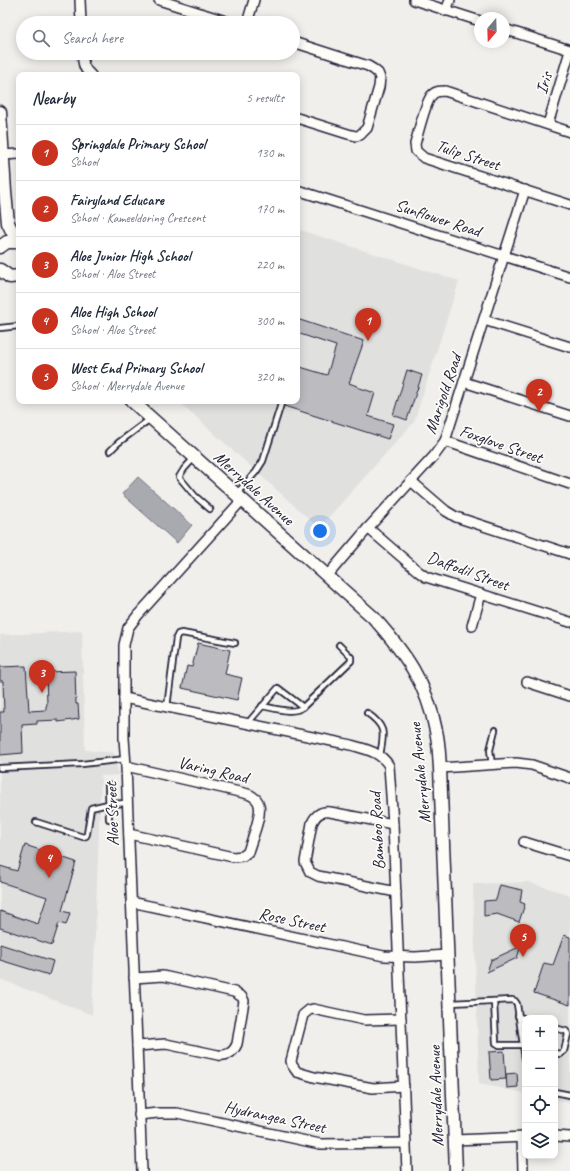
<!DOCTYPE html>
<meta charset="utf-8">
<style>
body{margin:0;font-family:Caveat,sans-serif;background:#f2f2f3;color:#1f2937}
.controls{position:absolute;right:12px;bottom:12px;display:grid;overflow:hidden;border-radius:8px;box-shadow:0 2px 10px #0003}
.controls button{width:36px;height:36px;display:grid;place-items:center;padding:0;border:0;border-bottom:1px solid #e0e1e3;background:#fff;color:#1f2937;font:20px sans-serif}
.compass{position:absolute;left:474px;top:12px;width:36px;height:36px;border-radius:50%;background:#fff;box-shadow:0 2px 10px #0003;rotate:199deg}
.you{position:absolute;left:320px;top:531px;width:14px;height:14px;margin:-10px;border:3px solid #fff;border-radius:50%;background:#1a73e8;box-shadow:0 0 0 6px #1a73e833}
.badge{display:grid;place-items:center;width:26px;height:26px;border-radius:50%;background:#c8321e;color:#fff;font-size:13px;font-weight:700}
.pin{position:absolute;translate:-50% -33px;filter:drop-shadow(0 1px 2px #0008)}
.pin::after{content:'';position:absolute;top:21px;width:14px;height:12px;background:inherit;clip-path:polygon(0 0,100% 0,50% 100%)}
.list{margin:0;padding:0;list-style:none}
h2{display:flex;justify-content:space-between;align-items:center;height:52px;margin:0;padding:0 16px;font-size:17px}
h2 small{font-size:13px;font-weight:400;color:#747a83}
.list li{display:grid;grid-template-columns:26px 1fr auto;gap:12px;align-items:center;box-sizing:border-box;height:56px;padding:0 16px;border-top:1px solid #e0e1e3}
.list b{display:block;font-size:15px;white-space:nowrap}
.list p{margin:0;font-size:13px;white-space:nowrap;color:#747a83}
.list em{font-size:13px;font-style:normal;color:#747a83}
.icon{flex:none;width:22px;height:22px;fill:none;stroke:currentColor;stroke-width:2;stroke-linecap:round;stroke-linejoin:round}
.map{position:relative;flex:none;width:570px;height:1171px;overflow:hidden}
.search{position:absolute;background:#fff;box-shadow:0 2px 10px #0003;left:16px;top:16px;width:284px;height:44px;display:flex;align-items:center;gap:10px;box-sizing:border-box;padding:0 14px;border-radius:22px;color:#747a83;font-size:15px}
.panel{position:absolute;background:#fff;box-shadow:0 2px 10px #0003;left:16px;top:72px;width:284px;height:332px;border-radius:8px}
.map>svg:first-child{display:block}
.built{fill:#e0e0df}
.water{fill:#a9a9b0;stroke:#737381}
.building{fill:#bcbcc0;stroke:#22223b}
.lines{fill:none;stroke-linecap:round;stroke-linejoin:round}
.service-casing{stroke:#22223b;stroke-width:8}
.minor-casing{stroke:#22223b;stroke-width:12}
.tertiary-casing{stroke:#22223b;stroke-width:15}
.service{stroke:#fdfcf7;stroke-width:4.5}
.minor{stroke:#fdfcf7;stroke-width:9}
.tertiary{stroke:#fdfcf7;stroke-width:12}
.labels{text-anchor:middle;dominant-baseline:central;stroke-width:3.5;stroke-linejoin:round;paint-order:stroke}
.street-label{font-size:17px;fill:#22223b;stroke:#fdfcf7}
</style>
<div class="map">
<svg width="570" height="1171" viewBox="0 0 570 1171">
<rect width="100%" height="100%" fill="#f0efec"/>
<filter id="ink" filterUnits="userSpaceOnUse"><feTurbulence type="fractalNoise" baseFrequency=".025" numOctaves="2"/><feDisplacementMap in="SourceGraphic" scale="8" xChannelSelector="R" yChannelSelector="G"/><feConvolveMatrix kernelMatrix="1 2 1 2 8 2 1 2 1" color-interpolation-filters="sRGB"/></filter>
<g filter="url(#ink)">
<g class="built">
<path d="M297 229 459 281 414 422 319 528 178 401H297Z"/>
<path d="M82 631 85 750 114 753 119 775 101 776 92 1015 0 979V635Z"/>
<path d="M528 882 570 895V1103L555 1100V1018H525V1093L479 1084 473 884Z"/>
</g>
<path class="water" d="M138 477 192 525 177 543 122 494Z"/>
<g class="building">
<path d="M297 319 364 341 349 383 357 386V387L375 393 368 416 393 424 388 439 284 406 286 401H297V366L327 375 336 346 297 333Z"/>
<path d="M407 370 422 375 407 420 393 415Z"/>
<path d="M198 643 230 650 225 674 242 678 237 700 182 688 187 666 192 667Z"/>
<path d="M26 666 29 711 46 710V706L47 705 46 672 75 671 76 704H78L79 719 58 722V720L37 721V724L22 725 23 753 0 755V712H4L3 681H0V667Z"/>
<path d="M25 845 76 862 62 911 70 913 66 925 59 923 52 945 0 928V911L38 924 47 897 0 882V866L17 871Z"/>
<path d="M500 885 522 890 520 902 525 904 519 922 497 914 484 916V901L496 900Z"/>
<path d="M564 935 570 937V1005L534 993 544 963 553 965Z"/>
<path d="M0 944 53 961 49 975 0 960Z"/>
<path d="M521 946 517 958 487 972 491 960Z"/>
<path d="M504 1051 506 1079 491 1080 489 1052Z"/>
<path d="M517 1073 518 1087 507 1088 506 1074Z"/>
</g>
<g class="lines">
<g class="service-casing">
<g id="service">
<path d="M0 328 19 326"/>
<path d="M110 451 118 443 150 419"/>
<path d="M194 458 184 469 179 477 195 496 210 509"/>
<path d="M237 493 256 472 263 461 282 401"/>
<path d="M262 706C274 708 293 715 303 707L351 661V657L339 645"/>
<path d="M167 707 176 638 178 634 182 633 235 643"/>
<path d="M367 713C387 727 384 734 380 755"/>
<path d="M247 724 278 688 303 707"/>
<path d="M492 765 490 750 495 730"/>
<path d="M0 768 82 764 126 759"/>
<path d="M108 785 109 819"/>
<path d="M36 822 83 837 86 836 87 834 91 808 108 804 128 803"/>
<path d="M494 1001 496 1043 499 1045H525"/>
<path d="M451 1003 512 1000 515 1001 517 1004 525 1059"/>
<path d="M518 1016 525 1019"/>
<path d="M555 1028 566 1031 568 1034 564 1051 560 1054 555 1053"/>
<path d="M555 1092 570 1095"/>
</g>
</g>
<g class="minor-casing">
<g id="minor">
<path d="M80 0 81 23"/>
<path d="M159 0 232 23"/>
<path d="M414 0 480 21"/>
<path d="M446 11 450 0"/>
<path d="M247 23 254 0"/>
<path d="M504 29 570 50"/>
<path d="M293 42 368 66 373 69 378 73 380 78 379 87 367 128 360 135 356 136 348 134 297 118"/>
<path d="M82 53C83 62 83 69 91 75"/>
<path d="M548 124 570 51"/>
<path d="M570 132 445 91C440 91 436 91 433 94 426 99 418 134 415 144L416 151 424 158 570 205"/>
<path d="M2 155 19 154"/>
<path d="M297 190 570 277"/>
<path d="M484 320 570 347"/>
<path d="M464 382 570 416"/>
<path d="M445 441 570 484"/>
<path d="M411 481 446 511 456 517 570 554"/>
<path d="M368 528 419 572 426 577 570 622"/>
<path d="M327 576 368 528 434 456 445 441 525 190"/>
<path d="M472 626 481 594"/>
<path d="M527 682 570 696"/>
<path d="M124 698 351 745C365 749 381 752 389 766L393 824 407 1171"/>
<path d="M126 766 248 794C253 796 258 799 259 805 262 816 251 841 248 852L243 856 233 857 129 834"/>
<path d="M440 768 516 763 532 765 570 778"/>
<path d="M393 824 330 812C321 811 316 814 312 823L305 862 310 872 318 876 396 892"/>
<path d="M524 842 570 856"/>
<path d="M131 902 384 956 415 957 447 955"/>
<path d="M134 978 163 976 234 992 242 997 244 1001 237 1044C233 1053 227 1056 218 1055L166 1044 137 1046"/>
<path d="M401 1019 364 1020 313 1009 309 1010 303 1015 291 1061 292 1065 297 1072 314 1077 373 1088 404 1086"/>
<path d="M139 1115 158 1113H177L320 1144 406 1143"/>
<path d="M555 1136 570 1137"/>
<path d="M522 1137 523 1171"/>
<path d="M455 1140 525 1137"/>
<path d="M142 1171 126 766 124 738V645L128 628 138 615 242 500"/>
</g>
</g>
<g class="tertiary-casing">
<g id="tertiary">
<path d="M0 112 5 192 8 223 17 241"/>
<path d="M0 247 7 242H19"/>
<path d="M0 270 10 277 19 276"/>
<path d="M132 401 373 617C405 653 427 683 436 731 439 743 439 756 440 768L456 1171"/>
</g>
</g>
<use href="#service" class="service"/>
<use href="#minor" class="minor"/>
<use href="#tertiary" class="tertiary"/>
</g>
</g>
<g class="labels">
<g class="street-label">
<text transform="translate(544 83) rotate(-73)">Iris</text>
<text transform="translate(468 155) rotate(18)">Tulip Street</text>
<text transform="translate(438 218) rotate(18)">Sunflower Road</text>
<text transform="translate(443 394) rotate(-71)">Marigold Road</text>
<text transform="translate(501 444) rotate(19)">Foxglove Street</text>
<text transform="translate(254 488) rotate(42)">Merrydale Avenue</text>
<text transform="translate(468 571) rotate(20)">Daffodil Street</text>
<text transform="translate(213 770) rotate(13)">Varing Road</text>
<text transform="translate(420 773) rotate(-96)">Merrydale Avenue</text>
<text transform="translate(112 814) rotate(-92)">Aloe Street</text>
<text transform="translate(377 831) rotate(-93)">Bamboo Road</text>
<text transform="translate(292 920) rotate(12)">Rose Street</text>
<text transform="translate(436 1096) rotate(-92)">Merrydale Avenue</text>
<text transform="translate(275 1117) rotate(12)">Hydrangea Street</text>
</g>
</g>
</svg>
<div class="controls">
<button>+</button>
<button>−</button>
<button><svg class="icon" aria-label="locate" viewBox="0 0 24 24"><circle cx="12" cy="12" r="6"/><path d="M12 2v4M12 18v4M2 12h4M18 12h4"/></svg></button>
<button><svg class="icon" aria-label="layers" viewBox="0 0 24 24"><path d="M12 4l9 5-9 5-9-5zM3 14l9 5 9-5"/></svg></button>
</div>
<svg class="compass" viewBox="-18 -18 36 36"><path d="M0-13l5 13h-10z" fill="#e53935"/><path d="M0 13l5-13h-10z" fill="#747a83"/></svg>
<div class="you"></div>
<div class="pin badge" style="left:368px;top:341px">1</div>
<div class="pin badge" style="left:539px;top:412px">2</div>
<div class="pin badge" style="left:42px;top:693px">3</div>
<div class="pin badge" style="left:49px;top:878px">4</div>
<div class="pin badge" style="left:523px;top:957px">5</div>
<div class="search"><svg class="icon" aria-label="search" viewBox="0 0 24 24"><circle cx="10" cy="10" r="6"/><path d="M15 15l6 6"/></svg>Search here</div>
<section class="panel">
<h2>Nearby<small>5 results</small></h2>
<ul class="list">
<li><span class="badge">1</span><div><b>Springdale Primary School</b><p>School</p></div><em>130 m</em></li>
<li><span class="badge">2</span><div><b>Fairyland Educare</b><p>School · Kameeldoring Crescent</p></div><em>170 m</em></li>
<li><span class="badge">3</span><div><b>Aloe Junior High School</b><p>School · Aloe Street</p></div><em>220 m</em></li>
<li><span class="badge">4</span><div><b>Aloe High School</b><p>School · Aloe Street</p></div><em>300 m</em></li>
<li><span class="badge">5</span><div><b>West End Primary School</b><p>School · Merrydale Avenue</p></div><em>320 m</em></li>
</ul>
</section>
</div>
